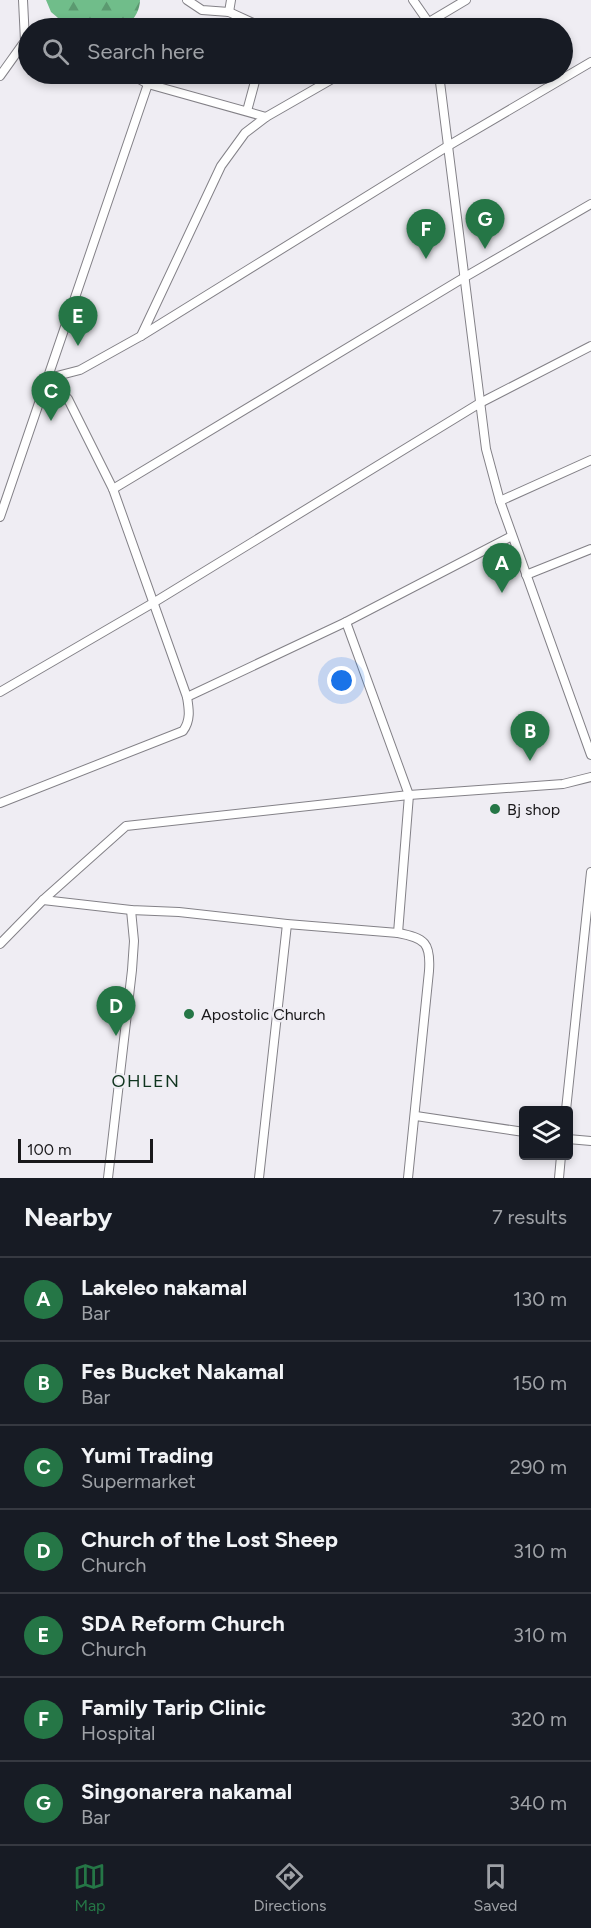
<!DOCTYPE html>
<style>
body{margin:0;font-family:Figtree,sans-serif;background:#20242c;color:#f1f3f6}
.controls{position:absolute;right:18px;bottom:18px;display:grid;overflow:hidden;border-radius:6px;box-shadow:0 3px 9px #0003}
.controls button{width:54px;height:54px;display:grid;place-items:center;padding:0;border:0;border-bottom:2px solid #363941;background:#171b24;color:#f1f3f6;font:30px sans-serif}
.scale{position:absolute;left:18px;bottom:15px;width:135px;box-sizing:border-box;padding-left:6px;border:3px solid #19181a;border-top:0;font-size:16px;line-height:21px;white-space:nowrap;color:#19181a;-webkit-text-stroke:4px #efedf3;paint-order:stroke}
.you{position:absolute;left:342px;top:681px;width:21px;height:21px;margin:-15px;border:4px solid #fff;border-radius:50%;background:#1a73e8;box-shadow:0 0 0 9px #1a73e833}
.badge{display:grid;place-items:center;width:39px;height:39px;border-radius:50%;background:#257646;color:#fff;font-size:20px;font-weight:700}
.pin{position:absolute;translate:-50% -50px;filter:drop-shadow(0 2px 3px #0008)}
.pin::after{content:'';position:absolute;top:32px;width:21px;height:18px;background:inherit;clip-path:polygon(0 0,100% 0,50% 100%)}
.list{margin:0;padding:0;list-style:none}
h2{display:flex;justify-content:space-between;align-items:center;height:78px;margin:0;padding:0 24px;font-size:26px}
h2 small{font-size:20px;font-weight:400;color:#9ea1a6}
.list li{display:grid;grid-template-columns:39px 1fr auto;gap:18px;align-items:center;box-sizing:border-box;height:84px;padding:0 24px;border-top:2px solid #363941}
.list b{display:block;font-size:22px;white-space:nowrap}
.list p{margin:0;font-size:20px;white-space:nowrap;color:#9ea1a6}
.list em{font-size:20px;font-style:normal;color:#9ea1a6}
.icon{flex:none;width:33px;height:33px;fill:none;stroke:currentColor;stroke-width:2;stroke-linecap:round;stroke-linejoin:round}
.map{position:relative;flex:none;width:591px;height:1178px;overflow:hidden}
.search{position:absolute;background:#171b24;box-shadow:0 3px 9px #0003;left:18px;right:18px;top:18px;height:66px;display:flex;align-items:center;gap:15px;box-sizing:border-box;padding:0 21px;border-radius:33px;color:#9ea1a6;font-size:22px}
.sheet{height:666px;background:#171b24}
nav{display:flex;justify-content:space-around;align-items:center;box-sizing:border-box;height:84px;border-top:2px solid #363941;background:#171b24;font-size:16px;color:#9ea1a6}
nav a{display:grid;justify-items:center;gap:3px}
nav .on{color:#257646}
.map>svg:first-child{display:block}
.forest{fill:url(#forest-firs)}
.lines{fill:none;stroke-linecap:round;stroke-linejoin:round}
.street-casing{stroke:#838187;stroke-width:10}
.street{stroke:#fff;stroke-width:8}
.poi-dot{fill:#257646;stroke:#efedf3;stroke-width:2}
.labels{text-anchor:middle;dominant-baseline:central;stroke-width:4.5;stroke-linejoin:round;paint-order:stroke}
.poi-label{font-size:16px;fill:#19181a;stroke:#efedf3;text-anchor:start}
.neighbourhood-label{font-size:18px;letter-spacing:1.5px;fill:#0f341e;stroke:#efedf3}
</style>
<div class="map">
<svg width="591" height="1178" viewBox="0 0 591 1178">
<defs>
<pattern id="forest-firs" width="22" height="20" patternUnits="userSpaceOnUse" patternTransform="scale(1.5)"><rect width="22" height="20" fill="#70bd8a"/><path d="M5 1l3.5 6h-7zM16 11l3.5 6h-7z" fill="#5b9970"/></pattern>
</defs>
<rect width="100%" height="100%" fill="#efedf3"/>
<path class="forest" d="M46 0H140C140 9 135 19 128 24L129 28H70L51 12Z"/>
<g class="lines">
<g class="street-casing">
<g id="street">
<path d="M187 0 202 10 229 12 264 28"/>
<path d="M413 0 429 23 431 28"/>
<path d="M229 12 231 0"/>
<path d="M419 28 466 0"/>
<path d="M130 74 148 84 266 117"/>
<path d="M439 74 486 449 500 501 591 755"/>
<path d="M0 76 25 41 23 0"/>
<path d="M247 111 257 74"/>
<path d="M141 336 221 166 245 133 266 117 341 74"/>
<path d="M49 378 80 370 141 336 448 146 591 62"/>
<path d="M113 489 465 277 591 204"/>
<path d="M500 501 591 460"/>
<path d="M0 517 148 84"/>
<path d="M526 575 591 549"/>
<path d="M346 622 409 795 398 933"/>
<path d="M0 692 153 603 480 403 591 346"/>
<path d="M187 697 346 622 512 536"/>
<path d="M0 803 183 731C191 720 189 709 187 697L113 489 68 399 49 378"/>
<path d="M43 900 131 910 179 912 287 924 398 933C425 938 431 943 429 971L408 1178"/>
<path d="M0 944 43 900 126 826 409 795 563 784 591 777"/>
<path d="M566 1110 591 872"/>
<path d="M416 1116 524 1132"/>
<path d="M568 1139 591 1141"/>
<path d="M108 1178 132 970 134 941 131 910"/>
<path d="M259 1178 287 924"/>
<path d="M559 1178 561 1156"/>
</g>
</g>
<use href="#street" class="street"/>
</g>
<g class="poi-dot">
<circle cx="495" cy="809" r="6"/>
<circle cx="189" cy="1014" r="6"/>
</g>
<g class="labels">
<g class="poi-label">
<text x="507" y="809">Bj shop</text>
<text x="201" y="1014">Apostolic Church</text>
</g>
<g class="neighbourhood-label">
<text x="146" y="1081">OHLEN</text>
</g>
</g>
</svg>
<div class="controls">
<button><svg class="icon" aria-label="layers" viewBox="0 0 24 24"><path d="M12 4l9 5-9 5-9-5zM3 14l9 5 9-5"/></svg></button>
</div>
<div class="scale">100 m</div>
<div class="you"></div>
<div class="pin badge" style="left:502px;top:593px">A</div>
<div class="pin badge" style="left:530px;top:761px">B</div>
<div class="pin badge" style="left:51px;top:421px">C</div>
<div class="pin badge" style="left:116px;top:1036px">D</div>
<div class="pin badge" style="left:78px;top:346px">E</div>
<div class="pin badge" style="left:426px;top:259px">F</div>
<div class="pin badge" style="left:485px;top:249px">G</div>
<div class="search"><svg class="icon" aria-label="search" viewBox="0 0 24 24"><circle cx="10" cy="10" r="6"/><path d="M15 15l6 6"/></svg>Search here</div>
</div>
<section class="sheet">
<h2>Nearby<small>7 results</small></h2>
<ul class="list">
<li><span class="badge">A</span><div><b>Lakeleo nakamal</b><p>Bar</p></div><em>130 m</em></li>
<li><span class="badge">B</span><div><b>Fes Bucket Nakamal</b><p>Bar</p></div><em>150 m</em></li>
<li><span class="badge">C</span><div><b>Yumi Trading</b><p>Supermarket</p></div><em>290 m</em></li>
<li><span class="badge">D</span><div><b>Church of the Lost Sheep</b><p>Church</p></div><em>310 m</em></li>
<li><span class="badge">E</span><div><b>SDA Reform Church</b><p>Church</p></div><em>310 m</em></li>
<li><span class="badge">F</span><div><b>Family Tarip Clinic</b><p>Hospital</p></div><em>320 m</em></li>
<li><span class="badge">G</span><div><b>Singonarera nakamal</b><p>Bar</p></div><em>340 m</em></li>
</ul>
</section>
<nav>
<a class="on"><svg class="icon" aria-label="map" viewBox="0 0 24 24"><path d="M3 6l6-2 6 2 6-2v14l-6 2-6-2-6 2zM9 4v14M15 6v14"/></svg>Map</a>
<a><svg class="icon" aria-label="directions" viewBox="0 0 24 24"><path d="M12 3l9 9-9 9-9-9zM9 14v-3h6M13 9l2 2-2 2"/></svg>Directions</a>
<a><svg class="icon" aria-label="saved" viewBox="0 0 24 24"><path d="M7 4h10v16l-5-4-5 4z"/></svg>Saved</a>
</nav>
